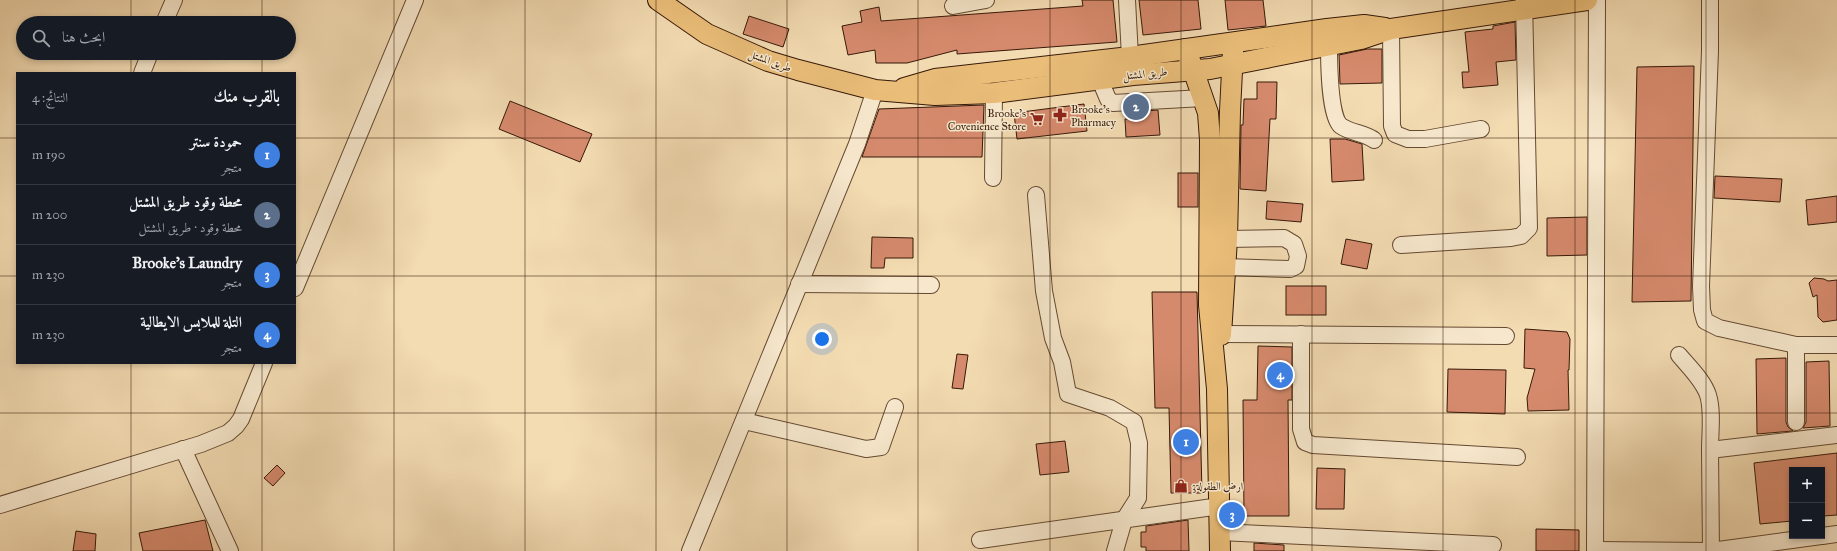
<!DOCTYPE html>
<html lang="ar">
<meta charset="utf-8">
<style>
body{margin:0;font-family:"IM FELL Great Primer",Amiri,serif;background:#242831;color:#f1f3f6;direction:rtl}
.controls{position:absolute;right:12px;bottom:12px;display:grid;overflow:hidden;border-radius:0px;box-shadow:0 2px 6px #0003}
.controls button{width:36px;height:36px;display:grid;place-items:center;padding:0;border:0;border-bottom:1px solid #363941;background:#171b24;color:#f1f3f6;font:20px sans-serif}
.you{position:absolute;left:822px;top:339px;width:14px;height:14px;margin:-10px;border:3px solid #fff;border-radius:50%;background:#1a73e8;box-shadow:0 0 0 6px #1a73e833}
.badge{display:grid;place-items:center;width:26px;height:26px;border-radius:50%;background:#2563eb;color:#fff;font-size:13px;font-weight:700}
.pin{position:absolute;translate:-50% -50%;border:2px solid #fff;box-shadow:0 1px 4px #0006}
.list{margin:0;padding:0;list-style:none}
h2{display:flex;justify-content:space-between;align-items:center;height:52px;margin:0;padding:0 16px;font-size:17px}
h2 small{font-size:13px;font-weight:400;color:#9ea1a6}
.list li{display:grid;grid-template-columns:26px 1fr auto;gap:12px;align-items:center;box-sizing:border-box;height:60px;padding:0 16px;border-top:1px solid #363941}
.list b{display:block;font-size:15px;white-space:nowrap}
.list p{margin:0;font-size:13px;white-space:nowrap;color:#9ea1a6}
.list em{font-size:13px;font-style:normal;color:#9ea1a6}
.icon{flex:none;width:22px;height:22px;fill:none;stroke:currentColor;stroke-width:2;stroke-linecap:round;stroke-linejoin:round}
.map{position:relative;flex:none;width:1837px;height:551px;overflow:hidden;direction:ltr}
.search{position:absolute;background:#171b24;box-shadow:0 2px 6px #0003;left:16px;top:16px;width:280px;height:44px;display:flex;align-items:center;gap:10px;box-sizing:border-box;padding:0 14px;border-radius:22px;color:#9ea1a6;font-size:15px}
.panel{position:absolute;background:#171b24;box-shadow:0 2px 6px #0003;left:16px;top:72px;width:280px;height:292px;border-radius:0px;direction:rtl}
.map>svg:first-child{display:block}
.building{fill:#d68a6d;stroke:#361908}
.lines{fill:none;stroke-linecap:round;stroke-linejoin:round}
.minor-casing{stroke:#654a32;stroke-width:18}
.major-casing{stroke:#361908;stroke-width:22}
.minor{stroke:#f7e8cd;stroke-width:16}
.major{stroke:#eabe79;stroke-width:20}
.grid{fill:none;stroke:#361908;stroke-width:1;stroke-opacity:0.55}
.labels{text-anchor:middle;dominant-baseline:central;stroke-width:3;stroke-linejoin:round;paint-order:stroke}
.street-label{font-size:11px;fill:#361908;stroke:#f7e8cd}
.poi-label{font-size:11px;fill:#361908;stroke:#f7e8cd;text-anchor:start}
</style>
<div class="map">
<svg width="1837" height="551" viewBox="0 0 1837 551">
<rect width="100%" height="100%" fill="#f3dbb2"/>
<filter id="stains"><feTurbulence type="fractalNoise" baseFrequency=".005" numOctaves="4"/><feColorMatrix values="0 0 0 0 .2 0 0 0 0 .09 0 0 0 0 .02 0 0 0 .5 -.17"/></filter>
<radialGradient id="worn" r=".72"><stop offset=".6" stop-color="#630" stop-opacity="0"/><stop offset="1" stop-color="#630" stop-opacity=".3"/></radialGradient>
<g class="building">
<path d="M1082 0H1113L1117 42 957 54V50L907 63H876L875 50 848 55 842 26 862 22 860 11 879 7 881 21 1083 6Z"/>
<path d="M1139 0H1198L1201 29 1143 35Z"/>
<path d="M1225 0H1263L1266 26 1228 30Z"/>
<path d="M749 16 789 29 783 47 743 34Z"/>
<path d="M1515 22 1516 60 1496 62 1498 85 1463 88 1462 72H1469L1465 32 1493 29V26Z"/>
<path d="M1367 49H1382V83L1340 84 1339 55Z"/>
<path d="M1694 66 1691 301 1632 302 1637 67Z"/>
<path d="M1257 82H1277L1276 119H1270L1266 191 1240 189 1241 125H1243L1244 99H1257Z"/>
<path d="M510 101 592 134 580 162 499 129Z"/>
<path d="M1084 104 1087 131 1017 139 1014 113Z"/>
<path d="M984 105 982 157H862L879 109Z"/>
<path d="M1158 110 1160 135 1126 137 1125 119H1131V112Z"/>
<path d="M1330 139H1345L1362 144 1364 180 1332 182Z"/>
<rect x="1178" y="173" width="20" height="34"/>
<path d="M1715 176 1782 179 1780 202 1714 198Z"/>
<path d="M1837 196V222L1808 225 1806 200Z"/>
<path d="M1267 201 1303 204 1301 222 1266 219Z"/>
<path d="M1587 217V255L1547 256V218Z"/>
<path d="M872 237 913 238V258H885L884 268H871Z"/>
<path d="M1346 239 1372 244 1367 269 1341 264Z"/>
<path d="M1814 278 1824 279 1828 281 1837 280V320L1823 322 1818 317 1817 295 1813 297 1809 283Z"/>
<rect x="1286" y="286" width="40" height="29"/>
<path d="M1152 292H1197L1202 493H1171L1169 408H1155Z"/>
<path d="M1525 329 1567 332 1570 339 1569 370H1568L1569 410 1528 411 1527 398 1535 369 1524 368Z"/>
<path d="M1258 346 1292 347V400H1288L1289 516H1244L1243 400H1257Z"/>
<path d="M957 354 968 355 963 389 952 388Z"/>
<path d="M1786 358V422L1788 427 1793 431 1757 434 1756 359Z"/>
<path d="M1829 361 1830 426 1803 428 1806 422V362Z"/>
<path d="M1448 369 1506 370 1505 414 1447 412Z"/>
<path d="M1065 441 1069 472 1040 475 1036 444Z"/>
<path d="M1837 453V515L1823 516 1822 470H1792V521L1760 524 1754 463Z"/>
<path d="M277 465 285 473 273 486 264 478Z"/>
<path d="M1317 468 1345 469 1344 509H1316Z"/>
<path d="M205 520 213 551H143L139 533Z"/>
<path d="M1188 520 1189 551H1146V547H1141V532H1146V526Z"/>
<path d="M1536 529 1579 530V551H1536Z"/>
<path d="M76 531 96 534 95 551H73Z"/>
<path d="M1254 543 1284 545V551H1254Z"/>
</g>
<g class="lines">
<g class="minor-casing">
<g id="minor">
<path d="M1127 0 1130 57"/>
<path d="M1710 0V51L1701 286 1702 310 1705 321 1719 328 1796 345H1837"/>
<path d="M953 6 986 0"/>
<path d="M164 23 174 0"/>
<path d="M1391 29 1392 126 1395 134 1408 139H1425L1481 129"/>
<path d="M1329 45C1329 60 1329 117 1341 126 1351 133 1365 133 1374 140"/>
<path d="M142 73 150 53"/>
<path d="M1100 80 1108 99 1113 103 1203 98"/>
<path d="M993 178 994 93"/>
<path d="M1036 195 1044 291 1053 338 1062 362 1068 394 1110 408 1134 422 1139 443 1138 498 1124 520 1115 551"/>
<path d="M1401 245 1511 238 1521 236 1529 228 1524 0"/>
<path d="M1225 267 1290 269 1296 266 1298 256 1294 244 1284 238 1227 239"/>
<path d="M799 284 931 285"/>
<path d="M295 288 415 0"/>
<path d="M1221 334 1506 336"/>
<path d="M1301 334V429L1305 442 1313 445 1517 457"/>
<path d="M1796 345V422"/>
<path d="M1679 355C1689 367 1703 380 1708 395 1713 411 1710 433 1710 450"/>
<path d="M744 421 866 449 881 447 895 407"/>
<path d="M183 449 230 551"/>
<path d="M0 505 201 444 228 433 236 426 241 419 264 363"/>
<path d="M1220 532 1493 545"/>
<path d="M1822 536 1837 534"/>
<path d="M980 540 1220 506"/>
<path d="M1595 550 1711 551 1821 536"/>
<path d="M690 551 857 144 875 90"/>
<path d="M1595 551 1597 0"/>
<path d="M1711 551 1710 450 1837 435"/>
</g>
</g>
<g class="major-casing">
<g id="major">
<path d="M658 0 707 34 768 61 798 70 875 90 935 95 994 93 1133 75 1210 69 1361 39 1391 29 1587 0"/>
<path d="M1186 49 1208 113 1210 140 1209 305 1217 389 1220 551"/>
<path d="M904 88 935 79 1130 57 1327 29 1364 25 1385 28"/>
<path d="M1221 335 1227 239 1230 111 1233 51"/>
</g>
</g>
<use href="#minor" class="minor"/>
<use href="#major" class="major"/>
</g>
<path class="grid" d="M131 0V23M262 0V23M394 0V551M525 0V551M656 0V551M787 0V551M918 0V551M1050 0V551M1181 0V551M1312 0V551M1443 0V551M1575 0V551M1706 0V551M131 53V73M262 53V73M0 138H17M295 138H1837M0 276H17M295 276H1837M131 363V551M262 363V551M0 413H1837"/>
<defs>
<g id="pharmacy-bare" transform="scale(1.08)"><path d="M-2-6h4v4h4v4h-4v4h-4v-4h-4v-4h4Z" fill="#8f2418" stroke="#f7e8cd" stroke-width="2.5" paint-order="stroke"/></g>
<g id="supermarket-bare" transform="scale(1.08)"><path d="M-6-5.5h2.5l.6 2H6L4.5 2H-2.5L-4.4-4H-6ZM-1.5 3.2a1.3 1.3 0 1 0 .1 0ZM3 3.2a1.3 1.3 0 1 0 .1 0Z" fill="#8f2418" stroke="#f7e8cd" stroke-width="2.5" paint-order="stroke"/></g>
<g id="shop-bare" transform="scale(1.08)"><path d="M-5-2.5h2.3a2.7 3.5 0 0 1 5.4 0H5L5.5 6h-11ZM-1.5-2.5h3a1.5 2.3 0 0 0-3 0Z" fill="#8f2418" stroke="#f7e8cd" stroke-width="2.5" paint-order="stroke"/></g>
</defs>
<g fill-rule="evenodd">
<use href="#pharmacy-bare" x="1060" y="115"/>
<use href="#supermarket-bare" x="1037" y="119"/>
<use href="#shop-bare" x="1181" y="486"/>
</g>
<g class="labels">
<g class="street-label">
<text transform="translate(770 61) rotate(20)">طريق المشتل</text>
<text transform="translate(1145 74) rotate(-6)">طريق المشتل</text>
</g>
<g class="poi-label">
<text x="1071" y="109">Brooke's<tspan x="1071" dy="13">Pharmacy</tspan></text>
<text x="1026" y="113" text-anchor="end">Brooke's<tspan x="1026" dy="13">Covenience Store</tspan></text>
<text x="1192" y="486">ارض الطفولة3</text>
</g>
</g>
<rect width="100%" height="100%" filter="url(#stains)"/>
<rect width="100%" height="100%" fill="url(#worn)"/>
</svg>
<div class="controls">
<button>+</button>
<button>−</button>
</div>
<div class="you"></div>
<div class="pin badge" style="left:1186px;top:442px;background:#3f7fe0">1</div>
<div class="pin badge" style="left:1136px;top:107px;background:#5c6f8a">2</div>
<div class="pin badge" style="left:1232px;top:515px;background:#3f7fe0">3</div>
<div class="pin badge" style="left:1280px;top:375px;background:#3f7fe0">4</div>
<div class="search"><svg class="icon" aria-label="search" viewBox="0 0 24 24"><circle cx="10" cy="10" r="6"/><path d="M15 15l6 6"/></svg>ابحث هنا</div>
<section class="panel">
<h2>بالقرب منك<small>النتائج: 4</small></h2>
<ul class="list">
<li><span class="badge" style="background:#3f7fe0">1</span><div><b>حمودة سنتر</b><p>متجر</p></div><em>190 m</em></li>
<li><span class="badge" style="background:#5c6f8a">2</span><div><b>محطة وقود طريق المشتل</b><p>محطة وقود · طريق المشتل</p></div><em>200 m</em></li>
<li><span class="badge" style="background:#3f7fe0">3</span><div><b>Brooke's Laundry</b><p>متجر</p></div><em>230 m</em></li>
<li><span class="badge" style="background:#3f7fe0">4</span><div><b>التلة للملابس الايطالية</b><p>متجر</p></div><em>230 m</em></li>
</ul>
</section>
</div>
